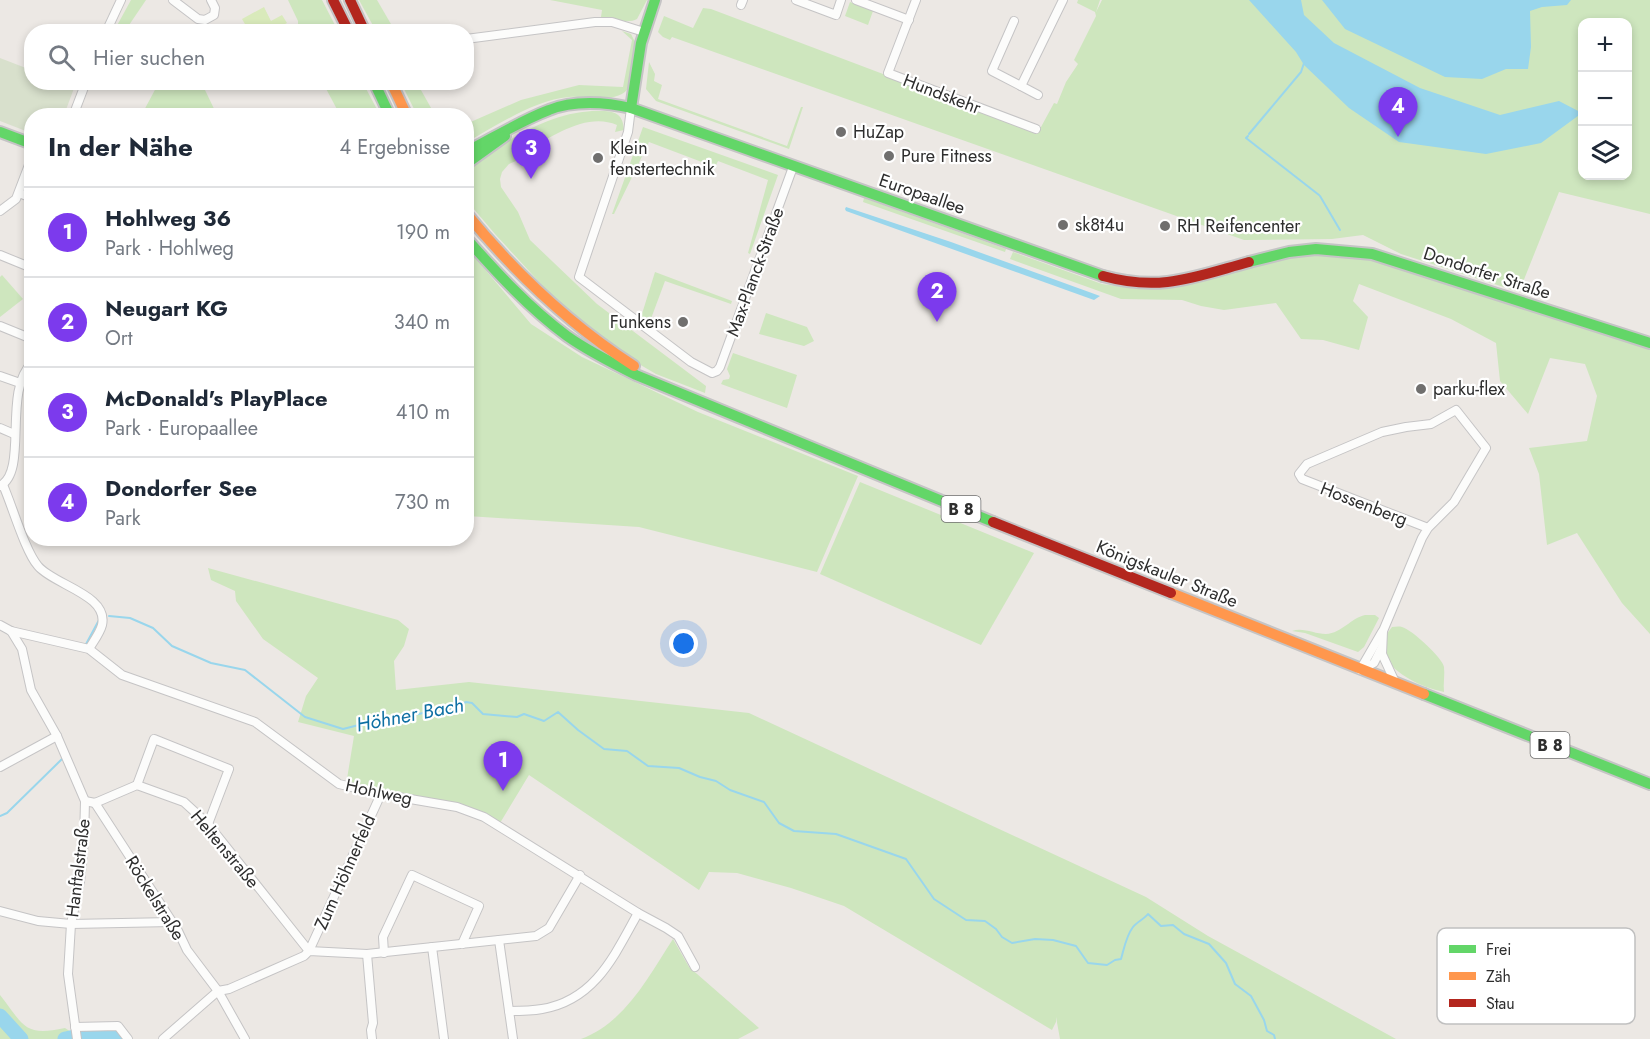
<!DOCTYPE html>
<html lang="de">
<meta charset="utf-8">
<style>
body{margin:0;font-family:Jost,sans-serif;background:#f2f2f3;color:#1f2937}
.controls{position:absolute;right:18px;top:18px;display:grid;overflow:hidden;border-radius:12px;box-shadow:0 3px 9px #0003}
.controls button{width:54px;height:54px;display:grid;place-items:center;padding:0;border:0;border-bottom:2px solid #e0e1e3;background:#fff;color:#1f2937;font:30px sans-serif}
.you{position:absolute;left:684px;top:644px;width:21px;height:21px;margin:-15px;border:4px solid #fff;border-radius:50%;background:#1a73e8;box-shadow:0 0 0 9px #1a73e833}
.badge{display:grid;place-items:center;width:39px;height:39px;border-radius:50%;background:#7c3aed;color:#fff;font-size:20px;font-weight:700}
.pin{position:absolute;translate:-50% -50px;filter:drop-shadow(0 2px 3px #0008)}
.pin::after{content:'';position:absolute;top:32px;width:21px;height:18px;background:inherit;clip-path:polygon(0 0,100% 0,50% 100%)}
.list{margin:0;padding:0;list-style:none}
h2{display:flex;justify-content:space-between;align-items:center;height:78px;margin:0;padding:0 24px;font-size:26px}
h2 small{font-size:20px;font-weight:400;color:#747a83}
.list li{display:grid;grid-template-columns:39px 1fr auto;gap:18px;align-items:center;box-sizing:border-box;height:90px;padding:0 24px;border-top:2px solid #e0e1e3}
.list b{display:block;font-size:22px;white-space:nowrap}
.list p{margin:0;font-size:20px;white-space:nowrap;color:#747a83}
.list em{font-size:20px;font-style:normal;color:#747a83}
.icon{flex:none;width:33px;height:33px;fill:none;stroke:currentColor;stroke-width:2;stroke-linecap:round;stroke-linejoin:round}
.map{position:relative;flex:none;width:1650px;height:1039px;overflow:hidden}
.search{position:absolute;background:#fff;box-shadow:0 3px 9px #0003;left:24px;top:24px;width:450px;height:66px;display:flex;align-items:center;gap:15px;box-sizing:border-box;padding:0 21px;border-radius:24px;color:#747a83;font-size:22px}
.panel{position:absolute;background:#fff;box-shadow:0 3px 9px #0003;left:24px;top:108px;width:450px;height:438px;border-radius:24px}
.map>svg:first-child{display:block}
.green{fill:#cee6be;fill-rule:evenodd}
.cemetery{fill:#d8e0cc}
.pitch{fill:#d9eabb}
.water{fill:#99d6ec}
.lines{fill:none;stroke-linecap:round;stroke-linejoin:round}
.stream{stroke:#99d6ec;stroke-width:2}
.river{stroke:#99d6ec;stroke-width:15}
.street-casing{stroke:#c5c4c5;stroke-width:10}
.fast-casing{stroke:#c5c4c5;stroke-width:14}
.slow-casing{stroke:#c5c4c5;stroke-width:14}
.jam-casing{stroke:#c5c4c5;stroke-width:14}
.street{stroke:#fcfcfb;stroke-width:8}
.fast{stroke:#63d668;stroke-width:10}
.slow{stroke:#ff974d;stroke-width:10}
.jam{stroke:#b3261e;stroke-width:10}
.poi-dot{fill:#706f6e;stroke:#fff;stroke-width:2}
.labels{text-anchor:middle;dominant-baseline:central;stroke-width:4.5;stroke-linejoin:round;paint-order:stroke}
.shield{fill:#fff;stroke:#6d6d6d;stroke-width:1.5}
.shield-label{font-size:16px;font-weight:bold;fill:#2e2e2e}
.street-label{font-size:18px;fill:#2e2e2e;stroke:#fff}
.poi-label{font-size:18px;fill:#2e2e2e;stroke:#fff;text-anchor:start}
.water-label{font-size:20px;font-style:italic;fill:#0d6fa3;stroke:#fff}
.key{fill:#fff;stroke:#c0c0c0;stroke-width:1.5}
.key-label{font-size:16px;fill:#2e2e2e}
</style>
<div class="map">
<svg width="1650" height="1039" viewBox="0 0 1650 1039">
<rect width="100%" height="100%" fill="#ece8e4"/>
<g class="green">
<path d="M131 0H146L125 31H114Z"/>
<path d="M288 0H322L338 31 298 30V21Z"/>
<path d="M359 0H377L395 31H376Z"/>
<path d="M550 0H647L637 19C626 25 613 17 601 17L602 10Z"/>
<path d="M1078 0H1100L1096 12 1102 0H1650V214L1559 192 1519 292 1401 254 1363 235 1332 239 1244 240 672 37 670 40 663 37 658 32 664 16 693 28 703 8 711 9 1034 131 1037 127H1041L1054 103 1057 104 1066 82 1078 64 1074 60 1096 16 1095 12 1077 3ZM1582 22H1628V176H1582Z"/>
<path d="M850 2 873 11 868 25 845 16Z"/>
<path d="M622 31 631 34 636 44 629 86C622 105 585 95 569 97 534 100 496 126 467 142L466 124 521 100 579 85 623 87 632 40Z"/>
<path d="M649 62 655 74 654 81 662 85 658 99 787 146 801 107H803L789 149 656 101 646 89Z"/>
<path d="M149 83H204L199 85 200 87 209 83H219L205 90 217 115 141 116 157 86Z"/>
<path d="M323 83H363L380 115H340Z"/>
<path d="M401 83H417L435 115H417Z"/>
<path d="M592 111C609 111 623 109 624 130L615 132 617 125C588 112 554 135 529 149L527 160H518L509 164 502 172 500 179 501 187 518 212 530 240 597 304 706 386 705 393 656 374 615 350 580 322 552 296 495 234 467 201V171L472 164C510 139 546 114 592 111Z"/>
<path d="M643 127 778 175 750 254 748 253 768 180 718 161 715 167 649 142 614 214H612Z"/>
<path d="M864 198 1006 249 1005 252 863 202Z"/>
<path d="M466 247 531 324 582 357 698 412 858 476 817 572 639 527 467 516Z"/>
<path d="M1013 252 1102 284 1138 289 1180 286 1278 258 1312 255 1363 258 1515 303 1650 350V634L1622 603 1577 533 1547 545 1539 474 1529 448 1587 441 1597 396 1585 364 1550 358 1528 414 1500 381 1496 343 1451 319 1359 284 1353 301 1368 317 1359 350 1323 340 1301 339 1276 303 1224 310 1201 306 1182 300 1121 299 1010 259Z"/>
<path d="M655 272 732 301 731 304 665 281 649 324 641 317Z"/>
<path d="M2 275 23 299 0 317V277Z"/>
<path d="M766 313 807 327 814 341 804 346 759 334Z"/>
<path d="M733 353 797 375 787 408 721 384 723 380 729 379 730 376 727 369Z"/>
<path d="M860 482 1034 553 981 645 820 574Z"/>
<path d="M208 568 398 620 409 629 404 646 394 661 396 690 469 682 749 713 1146 897 1208 936 1396 1039H1060L1056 1017V1022L1052 1030 844 906 791 888 737 873 709 872 699 890 529 775 500 823 485 814 346 785 354 736 298 722 306 696 318 678 263 639 236 601 235 591 211 580Z"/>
<path d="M1365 615H1375L1379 618 1364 647 1358 652 1305 633 1292 631C1303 627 1314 634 1326 634 1342 633 1351 618 1365 615Z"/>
<path d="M1392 627C1395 627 1398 626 1402 627 1411 629 1443 658 1444 667 1445 675 1443 684 1444 692 1420 687 1397 675 1383 656L1386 635Z"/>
<path d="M673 939 689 967 759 1028 738 1039H581C626 1022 648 977 673 939Z"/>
<path d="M0 995C24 1025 23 1037 65 1028L71 1032 72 1039H0Z"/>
</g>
<path class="cemetery" d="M0 58 31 70 32 82 69 84 76 83 64 115 32 116 31 133 0 121Z"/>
<path class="pitch" d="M264 7 271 21 282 15 287 23 272 31H249L242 19Z"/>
<g class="water">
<path d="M1249 0H1301L1304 15 1334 43 1420 88 1500 115 1559 101 1582 113 1541 143 1486 154 1399 142 1349 108 1304 65 1296 52Z"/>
<path d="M1322 0H1571L1567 5 1542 7 1530 11 1531 47 1528 69H1506L1482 79 1445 77 1345 29Z"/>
<path d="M846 207 951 242 1100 296 1094 300 846 211 845 209Z"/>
</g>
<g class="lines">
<g class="stream">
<path d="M1249 134 1301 72 1304 63"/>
<path d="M1248 136 1246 138 1319 195"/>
<path d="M1320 196 1340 230"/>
<path d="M109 616 130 618 153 628 172 646 211 663 245 670 305 717 343 729 394 716 419 714 438 709 451 710 466 702 472 703 483 714 517 717 524 714 544 721 558 712 578 730 604 749 627 751 648 766 679 768 700 777 716 781 730 790 764 802 779 823 794 831 836 834 906 859 934 899 966 920 985 921 996 929 1002 937 1012 943 1035 939 1053 940 1076 946 1088 963 1107 965 1115 960 1121 959C1124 949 1126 936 1133 927 1137 922 1144 919 1148 914L1161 926 1173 925 1184 934 1209 944 1226 963 1235 984 1251 996 1264 1020 1267 1031 1274 1035 1275 1039"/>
<path d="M85 646 99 620"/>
<path d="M0 816 7 813 62 759"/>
</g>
<g class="river">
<path d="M0 1016 21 1039"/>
<path d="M65 1039C81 1036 106 1027 119 1039"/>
</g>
<g class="street-casing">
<g id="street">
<path d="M173 0 198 19 205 20 214 15 215 8 211 0"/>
<path d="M796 0 836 15 841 0"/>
<path d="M856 0 909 20"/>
<path d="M916 0 888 73 1036 129"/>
<path d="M741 5 743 0"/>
<path d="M1014 21 992 71 1021 86 1063 0"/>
<path d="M106 32 121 0"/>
<path d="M466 39 595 22H612L644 32"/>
<path d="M1021 86 1038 95"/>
<path d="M631 108 628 132 579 277 691 362 712 373 717 371 720 367 793 167"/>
<path d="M73 116 86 82"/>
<path d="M19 193 32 198"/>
<path d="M0 211 16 199 32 157"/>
<path d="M0 255 32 268"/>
<path d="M0 326 32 339"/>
<path d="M0 376 20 383"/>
<path d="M0 428 14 434"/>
<path d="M3 485C12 505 25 551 38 566 54 585 109 595 102 625 100 633 93 642 89 649"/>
<path d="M0 486C29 471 2 391 32 363"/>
<path d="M0 625 11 631 22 649 31 690 57 736 85 801 84 841 80 882 71 924 68 974 77 1039"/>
<path d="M11 631 89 649 122 675 255 722 339 784 381 794 457 807 484 817 638 913 666 928 678 936 695 967"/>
<path d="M1362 669 1374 663 1381 649"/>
<path d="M1360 670 1382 632"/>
<path d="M1395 682 1382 654 1383 631 1422 538 1428 528 1302 479 1299 474 1307 464 1382 432 1406 427 1431 424 1456 410 1486 448 1454 502 1428 528"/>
<path d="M0 767 57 736"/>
<path d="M137 785 154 739 229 769 208 824"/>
<path d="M85 801 95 803 137 785 184 802 208 824 309 951 381 794"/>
<path d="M95 803 178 931 187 950 218 991 245 1039"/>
<path d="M0 911 38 921 71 924 172 922"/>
<path d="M499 940 513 1039"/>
<path d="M432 947 444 1039"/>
<path d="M384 953 383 937 412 875 479 906 462 944"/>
<path d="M367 954 373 1023 371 1030 372 1039"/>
<path d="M509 1011C520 1011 531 1011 542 1009 595 1000 614 956 638 913"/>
<path d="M75 1027 118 1026 128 1039"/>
<path d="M163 1039 218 991 229 989 304 956 309 951 367 954 536 936 549 928 580 875"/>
</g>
</g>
<g class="fast-casing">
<g id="fast">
<path d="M374 82 390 116"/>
<path d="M631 108 641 43 655 0"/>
<path d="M0 132 32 144"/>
<path d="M466 152C493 138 520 121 549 110 573 100 606 102 631 108L1103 276"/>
<path d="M466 164 505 136"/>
<path d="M466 166 469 162"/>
<path d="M466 238C497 273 529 308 567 336 588 351 612 363 636 375L993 522"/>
<path d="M1249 262 1289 252 1316 249 1372 254 1650 343"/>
<path d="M1424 694 1650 784"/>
</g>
</g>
<g class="slow-casing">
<g id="slow">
<path d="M391 82 407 116"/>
<path d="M466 213C515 273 569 324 634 366"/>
<path d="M1171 593 1424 694"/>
</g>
</g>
<g class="jam-casing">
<g id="jam">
<path d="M333 0 349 32"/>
<path d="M350 0 365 32"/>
<path d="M1103 276C1161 292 1194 277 1249 262"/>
<path d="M993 522 1171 593"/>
</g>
</g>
<use href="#street" class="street"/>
<use href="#fast" class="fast"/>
<use href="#slow" class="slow"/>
<use href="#jam" class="jam"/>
</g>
<g class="poi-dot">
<circle cx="841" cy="132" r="6"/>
<circle cx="889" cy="156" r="6"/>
<circle cx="598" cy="158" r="6"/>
<circle cx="1063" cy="225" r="6"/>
<circle cx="1165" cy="226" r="6"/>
<circle cx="683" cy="322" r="6"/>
<circle cx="1421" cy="389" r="6"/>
</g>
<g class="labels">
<g class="shield">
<rect x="941.5" y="496" width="39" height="26" rx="4.5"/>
<rect x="1530.5" y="732" width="39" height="26" rx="4.5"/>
</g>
<g class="shield-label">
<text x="961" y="509">B 8</text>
<text x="1550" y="745">B 8</text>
</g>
<g class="street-label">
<text transform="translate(942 94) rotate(21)">Hundskehr</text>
<text transform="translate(922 194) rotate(19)">Europaallee</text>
<text transform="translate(755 272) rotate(-70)">Max-Planck-Straße</text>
<text transform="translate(1487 273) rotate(18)">Dondorfer Straße</text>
<text transform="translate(1364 504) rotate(21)">Hossenberg</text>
<text transform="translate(1167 574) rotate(22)">Königskauler Straße</text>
<text transform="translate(379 792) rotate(12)">Hohlweg</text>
<text transform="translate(225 849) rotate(50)">Heltenstraße</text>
<text transform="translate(78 868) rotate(-83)">Hanftalstraße</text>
<text transform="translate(345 872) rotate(-66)">Zum Höhnerfeld</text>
<text transform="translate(155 898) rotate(58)">Röckelstraße</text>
</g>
<g class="poi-label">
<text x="853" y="132">HuZap</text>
<text x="610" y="148">Klein<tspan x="610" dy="21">fenstertechnik</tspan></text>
<text x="901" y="156">Pure Fitness</text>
<text x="1075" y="225">sk8t4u</text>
<text x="1177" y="226">RH Reifencenter</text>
<text x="671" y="322" text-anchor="end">Funkens</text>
<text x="1433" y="389">parku-flex</text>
</g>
<g class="water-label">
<text transform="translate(410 715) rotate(-11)">Höhner Bach</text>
</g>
</g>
<rect x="1437" y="928" width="198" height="96" rx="9" class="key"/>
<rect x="1449" y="945" width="27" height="8" fill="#63d668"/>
<rect x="1449" y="972" width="27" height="8" fill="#ff974d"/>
<rect x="1449" y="999" width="27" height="8" fill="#b3261e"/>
<g class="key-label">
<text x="1486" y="955">Frei</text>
<text x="1486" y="982">Zäh</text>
<text x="1486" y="1009">Stau</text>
</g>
</svg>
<div class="controls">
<button>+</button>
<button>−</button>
<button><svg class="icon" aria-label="layers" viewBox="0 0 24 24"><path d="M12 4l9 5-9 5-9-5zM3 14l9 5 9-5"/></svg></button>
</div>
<div class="you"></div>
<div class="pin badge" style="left:503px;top:791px">1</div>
<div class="pin badge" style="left:937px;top:322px">2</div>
<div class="pin badge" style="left:531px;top:179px">3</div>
<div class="pin badge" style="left:1398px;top:137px">4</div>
<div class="search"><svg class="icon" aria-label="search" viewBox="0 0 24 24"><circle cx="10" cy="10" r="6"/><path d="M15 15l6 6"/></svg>Hier suchen</div>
<section class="panel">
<h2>In der Nähe<small>4 Ergebnisse</small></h2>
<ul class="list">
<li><span class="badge">1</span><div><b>Hohlweg 36</b><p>Park · Hohlweg</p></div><em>190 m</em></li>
<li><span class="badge">2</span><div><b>Neugart KG</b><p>Ort</p></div><em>340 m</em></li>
<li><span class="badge">3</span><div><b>McDonald's PlayPlace</b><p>Park · Europaallee</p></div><em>410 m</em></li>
<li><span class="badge">4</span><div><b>Dondorfer See</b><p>Park</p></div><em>730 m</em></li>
</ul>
</section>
</div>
